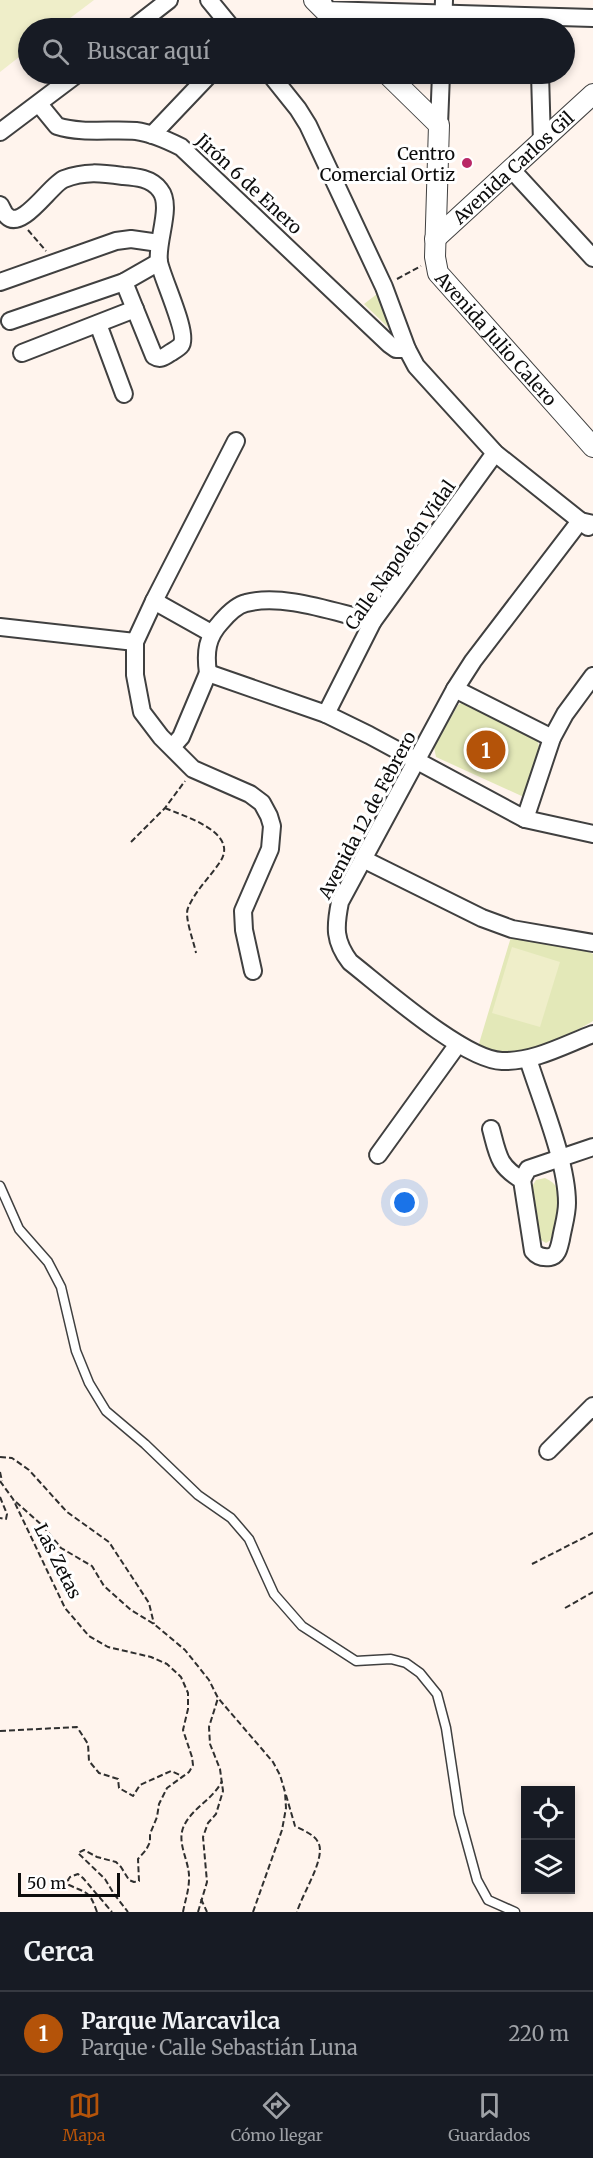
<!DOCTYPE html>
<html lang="es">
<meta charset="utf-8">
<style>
body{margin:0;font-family:Merriweather,serif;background:#242831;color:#f1f3f6}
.controls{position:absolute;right:18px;bottom:18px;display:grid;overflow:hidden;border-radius:0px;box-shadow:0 3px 9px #0003}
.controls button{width:54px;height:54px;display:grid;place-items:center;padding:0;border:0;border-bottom:2px solid #363941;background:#171b24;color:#f1f3f6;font:30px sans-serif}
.scale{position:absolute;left:18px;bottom:15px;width:102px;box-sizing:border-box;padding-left:6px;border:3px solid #0d0d0d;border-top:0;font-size:16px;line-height:21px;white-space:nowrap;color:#0d0d0d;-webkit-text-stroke:4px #fff;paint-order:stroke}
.you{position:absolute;left:405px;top:1203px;width:21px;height:21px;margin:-15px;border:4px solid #fff;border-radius:50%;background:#1a73e8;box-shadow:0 0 0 9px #1a73e833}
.badge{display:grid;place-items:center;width:39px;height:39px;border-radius:50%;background:#b45309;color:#fff;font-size:20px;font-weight:700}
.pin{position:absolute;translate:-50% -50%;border:3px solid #fff;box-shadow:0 2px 6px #0006}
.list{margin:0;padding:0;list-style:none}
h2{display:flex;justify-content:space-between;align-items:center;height:78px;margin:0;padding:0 24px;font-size:26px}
h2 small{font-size:20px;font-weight:400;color:#9ea1a6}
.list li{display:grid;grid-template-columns:39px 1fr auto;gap:18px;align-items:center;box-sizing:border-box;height:84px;padding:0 24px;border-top:2px solid #363941}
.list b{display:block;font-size:22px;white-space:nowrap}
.list p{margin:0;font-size:20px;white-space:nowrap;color:#9ea1a6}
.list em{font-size:20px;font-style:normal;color:#9ea1a6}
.icon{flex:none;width:33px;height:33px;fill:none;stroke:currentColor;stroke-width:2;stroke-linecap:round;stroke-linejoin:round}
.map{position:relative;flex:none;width:593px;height:1912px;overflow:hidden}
.search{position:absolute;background:#171b24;box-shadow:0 3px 9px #0003;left:18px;right:18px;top:18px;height:66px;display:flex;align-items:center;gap:15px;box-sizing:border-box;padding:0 21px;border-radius:33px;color:#9ea1a6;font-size:22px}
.sheet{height:162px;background:#171b24}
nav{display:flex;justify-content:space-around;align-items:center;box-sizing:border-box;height:84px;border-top:2px solid #363941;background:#171b24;font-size:16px;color:#9ea1a6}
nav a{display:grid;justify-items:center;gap:3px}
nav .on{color:#b45309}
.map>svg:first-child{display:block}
.green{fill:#e3e8b8}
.pitch{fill:#efeec9}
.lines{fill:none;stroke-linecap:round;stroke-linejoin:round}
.service-casing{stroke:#404040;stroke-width:11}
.minor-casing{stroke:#404040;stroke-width:20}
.tertiary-casing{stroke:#404040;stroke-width:22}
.path{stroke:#2f2f2f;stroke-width:2;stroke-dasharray:6 3;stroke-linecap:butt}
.service{stroke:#fff;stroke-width:8}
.minor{stroke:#fff;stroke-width:16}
.tertiary{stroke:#fff;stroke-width:20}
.poi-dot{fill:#b92867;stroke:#fff;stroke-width:2}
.labels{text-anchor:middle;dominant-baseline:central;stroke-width:6;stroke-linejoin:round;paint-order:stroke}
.poi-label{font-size:18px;fill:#0d0d0d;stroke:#fff;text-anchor:end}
.street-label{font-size:18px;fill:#0d0d0d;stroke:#fff}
</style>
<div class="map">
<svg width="593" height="1912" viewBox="0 0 593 1912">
<rect width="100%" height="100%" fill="#fff4ed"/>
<g class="green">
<path d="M377 294 391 330 364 304Z"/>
<path d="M463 702 536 736 539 746 530 795 526 798 436 757 434 747 458 705Z"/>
<path d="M511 937 585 950 593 954V1021C572 1034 521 1057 496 1053 490 1052 484 1049 478 1047Z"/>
<path d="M545 1178C570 1189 559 1215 556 1237L546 1243 539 1239 531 1188 536 1180Z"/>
</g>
<g class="pitch">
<path d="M0 0H94L57 28H28V50L0 72Z"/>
<path d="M512 947 560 962 540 1027 492 1013Z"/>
</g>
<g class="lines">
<g class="service-casing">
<path id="service" d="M0 1186 19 1229 48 1262 61 1287 76 1351 89 1383 106 1411 145 1444 198 1495 231 1518 249 1539 274 1594 302 1626 356 1661 391 1659 406 1663 420 1673 437 1694 446 1728 459 1814 477 1880 488 1900 515 1912"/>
</g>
<g class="minor-casing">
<g id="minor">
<path d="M209 0 232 28"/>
<path d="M324 4V10L593 18"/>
<path d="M133 28 169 0"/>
<path d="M443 28 444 0"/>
<path d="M270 74 298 109 308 125 384 287 407 349 416 366 495 453 588 527"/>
<path d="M540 74 542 142"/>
<path d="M39 104 57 126C82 134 110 129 136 131 152 133 167 140 181 147L389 344 396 349H407"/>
<path d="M439 125 441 74"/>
<path d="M0 132 77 74"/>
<path d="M152 135 210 74"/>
<path d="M512 170 593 258"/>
<path d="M0 205C2 208 4 214 7 216 22 231 51 184 64 179 85 171 101 173 123 176 136 177 151 178 160 190 173 206 156 241 159 262 162 278 189 334 181 345 179 348 173 351 170 353 164 357 160 360 154 356L124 282"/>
<path d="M0 282 116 241 131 239 159 243"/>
<path d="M10 321 124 282 159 262"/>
<path d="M98 324 124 394"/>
<path d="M22 353 135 309"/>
<path d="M236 441 154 601 135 642V675L142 712 161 737 193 769 250 794 262 803 269 816 272 826 270 849 243 911 244 930 253 971"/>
<path d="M593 524 580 521 473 661 455 689 340 902C335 927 334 941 350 962 382 987 464 1060 502 1061 534 1062 564 1045 593 1034"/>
<path d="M154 601 211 633"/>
<path d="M0 627 135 642"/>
<path d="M208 673 326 714 369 735 525 819 593 834"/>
<path d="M208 673C205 652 207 637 221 622 227 615 237 605 246 603 284 593 336 613 373 621"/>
<path d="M455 689 552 738"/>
<path d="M326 714 373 621 495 453"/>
<path d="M172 747 181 737 208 673"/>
<path d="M525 819 552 738 565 714 593 676"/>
<path d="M363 859 482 918 512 929 593 943"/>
<path d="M491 1129C498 1155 498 1166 522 1180L533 1251C537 1256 543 1258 550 1257 558 1256 559 1247 561 1239 563 1227 567 1215 567 1203 567 1162 541 1100 528 1059"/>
<path d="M378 1155 458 1044"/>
<path d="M522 1180 528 1169 593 1147"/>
<path d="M548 1451 593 1406"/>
</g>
</g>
<g class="tertiary-casing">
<g id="tertiary">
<path d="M314 0 342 28"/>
<path id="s1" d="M387 74 439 125 435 257 438 273 593 447"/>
<path id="s2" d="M435 239 593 94"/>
</g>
</g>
<g class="path">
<path d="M28 230 46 251"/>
<path d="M397 279 421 266"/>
<path d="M165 808C183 816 240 832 220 862 210 877 195 891 188 908 184 917 194 942 196 953"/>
<path d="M131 842 165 808 185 781"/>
<path d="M0 1457 12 1458 29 1470 67 1512 109 1542 149 1603 154 1624"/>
<path d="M0 1472 2 1481"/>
<path d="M0 1481 13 1499 65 1608 89 1636 108 1647 151 1657 167 1664 181 1677 188 1693V1709L183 1730 192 1757 193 1765 189 1772 167 1788 159 1804 157 1817 150 1834V1842L146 1850 138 1859 139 1881 134 1882 129 1880 121 1867 116 1862 97 1857 84 1850 78 1853 105 1879 114 1894 128 1912"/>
<path d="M0 1497 7 1514 6 1519 0 1518"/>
<path d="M16 1502 43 1526 61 1548 92 1566 104 1586 131 1610 154 1624 185 1650 209 1680 218 1698 273 1762 280 1775 285 1792 286 1808 282 1830 253 1912"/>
<path d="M532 1564 593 1533"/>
<path d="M565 1608 593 1592"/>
<path d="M0 1731 77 1727 88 1744 89 1761 99 1773 118 1779 119 1788 133 1796 140 1785 171 1771 182 1776"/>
<path d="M286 1795 295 1826C302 1830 314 1834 318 1842 327 1857 302 1894 297 1912"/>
<path d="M201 1899 207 1912"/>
<path d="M97 1912C89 1890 88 1894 69 1885L68 1880 70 1877 78 1874 83 1878 112 1912"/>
<path d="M183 1912C185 1901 189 1890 189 1879 190 1862 177 1845 183 1828 191 1808 213 1800 222 1781"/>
<path d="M198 1912 207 1882 203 1837 208 1823 216 1814 223 1791 220 1769 210 1744 209 1727 218 1698"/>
</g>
<use href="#service" class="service"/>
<use href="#minor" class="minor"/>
<use href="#tertiary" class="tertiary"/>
</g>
<circle class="poi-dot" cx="467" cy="163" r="6"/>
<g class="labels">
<g class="poi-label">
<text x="455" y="153">Centro<tspan x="455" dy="21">Comercial Ortiz</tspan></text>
</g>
<g class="street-label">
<text stroke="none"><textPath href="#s2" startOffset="106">Avenida Carlos Gil</textPath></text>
<text transform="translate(249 184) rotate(43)">Jirón 6 de Enero</text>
<text stroke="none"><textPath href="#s1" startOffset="309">Avenida Julio Calero</textPath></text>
<text transform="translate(400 555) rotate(-55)">Calle Napoleón Vidal</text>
<text transform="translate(367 815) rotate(-62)">Avenida 12 de Febrero</text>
<text transform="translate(58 1561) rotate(63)">Las Zetas</text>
</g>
</g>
</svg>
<div class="controls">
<button><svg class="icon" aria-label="locate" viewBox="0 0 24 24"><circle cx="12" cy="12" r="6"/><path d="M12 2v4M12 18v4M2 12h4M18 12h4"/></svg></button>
<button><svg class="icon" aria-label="layers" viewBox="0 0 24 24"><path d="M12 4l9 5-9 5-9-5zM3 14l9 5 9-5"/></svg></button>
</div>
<div class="scale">50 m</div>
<div class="you"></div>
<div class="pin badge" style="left:486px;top:750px">1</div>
<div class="search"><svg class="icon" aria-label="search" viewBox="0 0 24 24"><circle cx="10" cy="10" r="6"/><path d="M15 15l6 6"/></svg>Buscar aquí</div>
</div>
<section class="sheet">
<h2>Cerca<small></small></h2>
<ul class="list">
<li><span class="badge">1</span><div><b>Parque Marcavilca</b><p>Parque · Calle Sebastián Luna</p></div><em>220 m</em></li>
</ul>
</section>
<nav>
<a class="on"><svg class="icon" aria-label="map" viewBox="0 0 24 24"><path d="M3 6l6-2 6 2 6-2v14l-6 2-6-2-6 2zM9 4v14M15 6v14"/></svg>Mapa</a>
<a><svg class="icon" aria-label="directions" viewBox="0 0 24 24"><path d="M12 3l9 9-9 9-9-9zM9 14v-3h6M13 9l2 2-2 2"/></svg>Cómo llegar</a>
<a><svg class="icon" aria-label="saved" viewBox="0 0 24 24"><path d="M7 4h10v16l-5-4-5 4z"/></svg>Guardados</a>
</nav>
